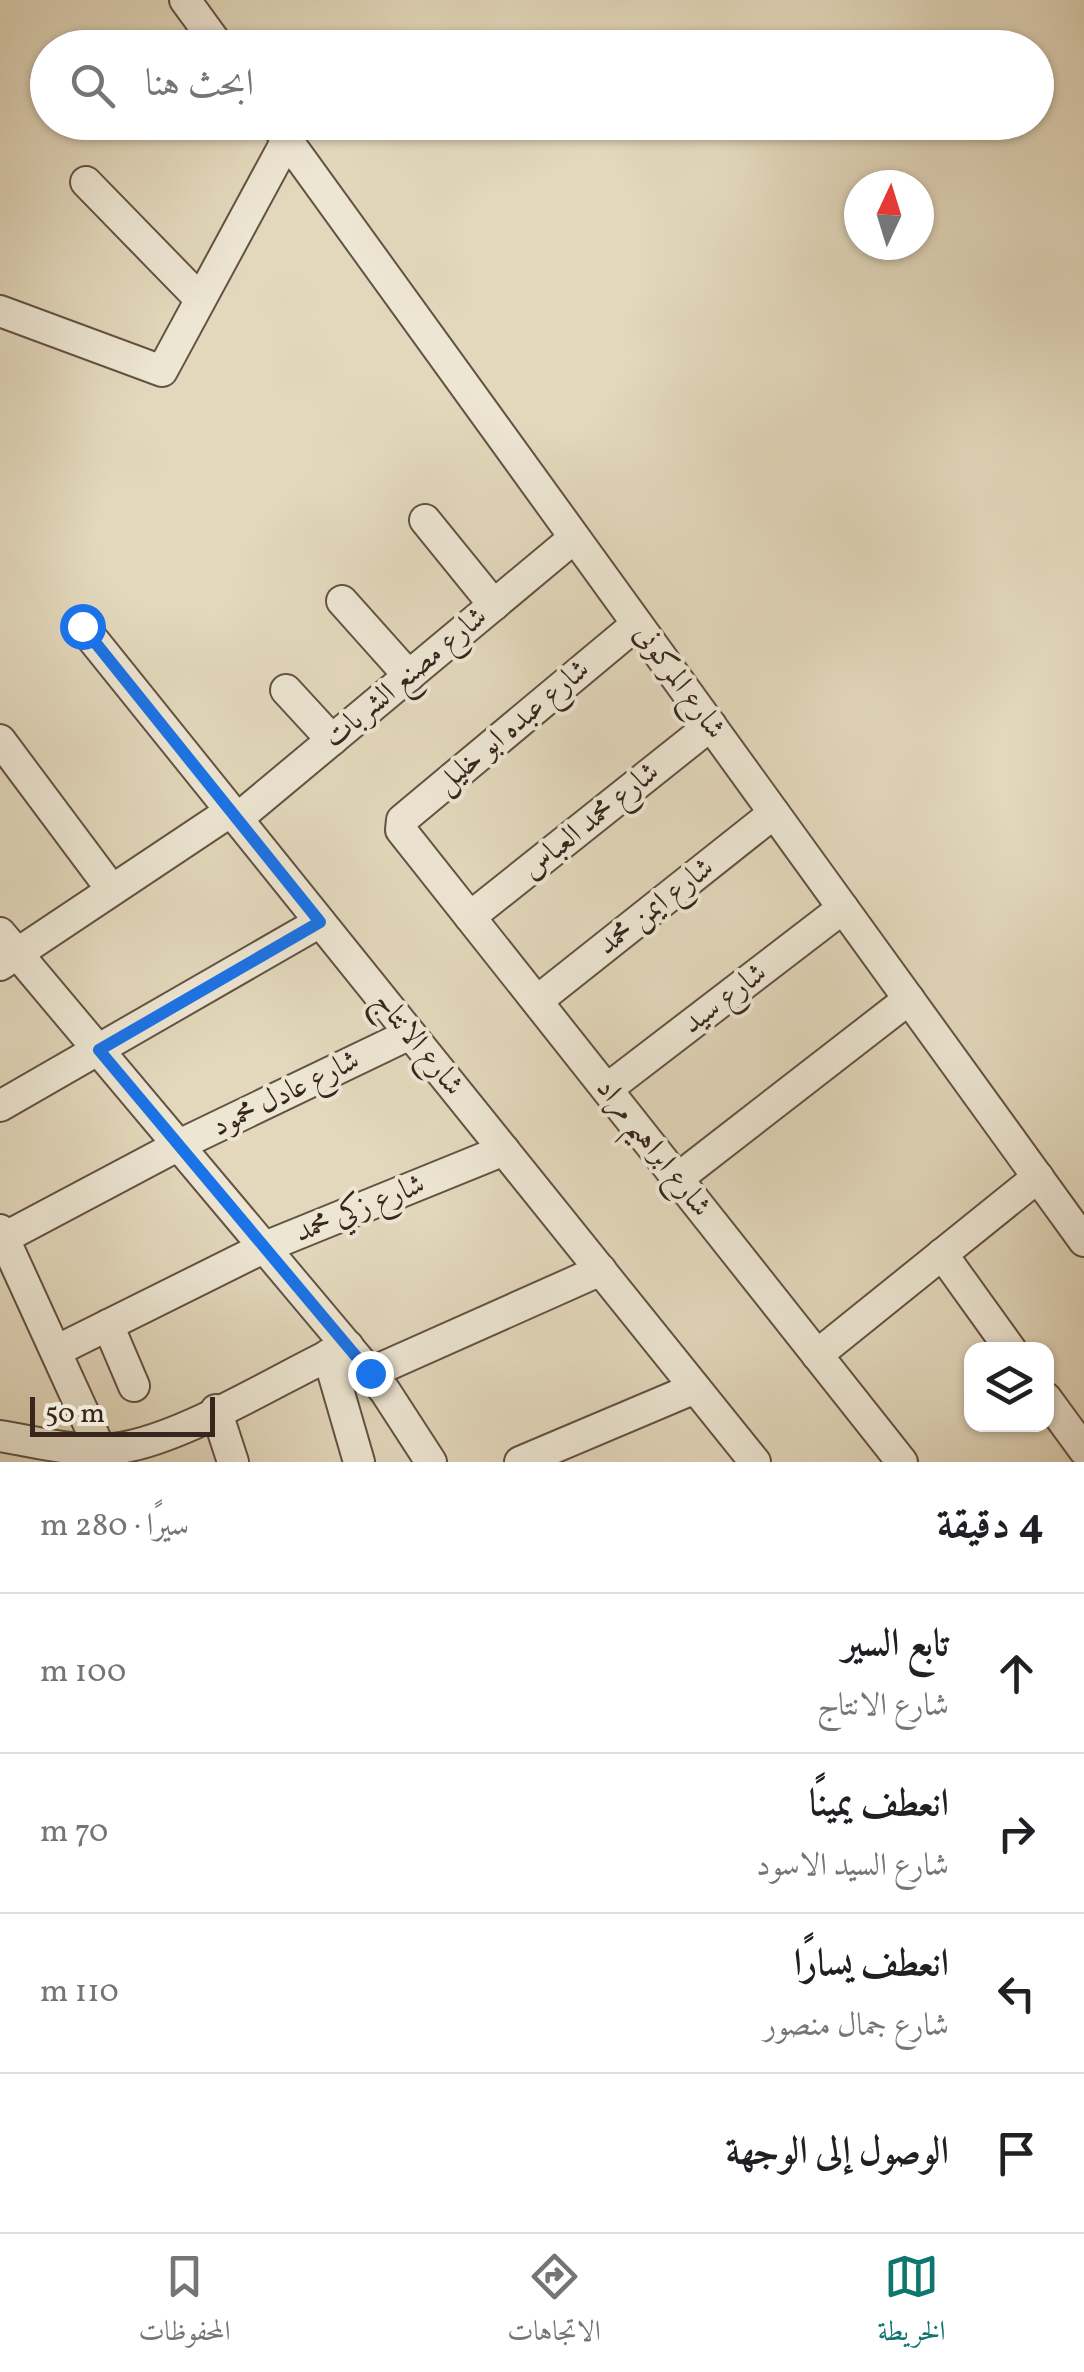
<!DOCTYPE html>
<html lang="ar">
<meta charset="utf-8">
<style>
body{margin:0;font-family:Vollkorn,Amiri,serif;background:#f6f6f6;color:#202124;direction:rtl}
.controls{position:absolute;right:30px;bottom:30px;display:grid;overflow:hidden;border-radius:20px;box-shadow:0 2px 8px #0004}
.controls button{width:90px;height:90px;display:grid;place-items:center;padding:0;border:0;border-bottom:2px solid #e0e0e0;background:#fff;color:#202124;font:50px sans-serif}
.compass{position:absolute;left:844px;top:170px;width:90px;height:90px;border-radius:50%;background:#fff;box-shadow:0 2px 8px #0004;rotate:4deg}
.scale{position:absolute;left:30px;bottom:25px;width:185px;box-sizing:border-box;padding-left:10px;border:5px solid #38261d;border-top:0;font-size:28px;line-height:35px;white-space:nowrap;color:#38261d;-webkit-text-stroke:8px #ede6d3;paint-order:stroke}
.stop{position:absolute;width:30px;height:30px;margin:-22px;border:8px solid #1a73e8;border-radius:50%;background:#fff}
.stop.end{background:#1a73e8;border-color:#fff;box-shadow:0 2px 10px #0008}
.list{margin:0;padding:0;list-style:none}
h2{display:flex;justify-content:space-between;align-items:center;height:130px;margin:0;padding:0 40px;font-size:42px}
h2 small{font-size:32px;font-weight:400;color:#757577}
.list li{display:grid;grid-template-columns:65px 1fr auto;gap:30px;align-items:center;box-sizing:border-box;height:160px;padding:0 40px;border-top:2px solid #e0e0e0}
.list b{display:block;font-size:38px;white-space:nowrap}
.list p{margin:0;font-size:32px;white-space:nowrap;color:#757577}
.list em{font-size:32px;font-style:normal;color:#757577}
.icon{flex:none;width:55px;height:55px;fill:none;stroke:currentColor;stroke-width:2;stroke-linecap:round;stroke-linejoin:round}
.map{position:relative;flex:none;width:1084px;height:1462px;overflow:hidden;direction:ltr}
.search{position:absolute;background:#fff;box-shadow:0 2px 8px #0004;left:30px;right:30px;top:30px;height:110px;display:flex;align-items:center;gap:25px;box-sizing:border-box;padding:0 35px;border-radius:55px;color:#757577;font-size:38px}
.sheet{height:770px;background:#fff}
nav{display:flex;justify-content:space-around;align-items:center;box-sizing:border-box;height:140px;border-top:2px solid #e0e0e0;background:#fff;font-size:28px;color:#757577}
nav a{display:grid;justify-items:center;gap:5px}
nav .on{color:#0f766e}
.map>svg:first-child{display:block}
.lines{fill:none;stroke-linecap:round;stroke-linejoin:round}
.minor-casing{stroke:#635245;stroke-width:34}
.minor{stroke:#ede6d3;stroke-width:30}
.route{stroke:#1a73e8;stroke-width:12}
.labels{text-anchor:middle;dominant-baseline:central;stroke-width:8;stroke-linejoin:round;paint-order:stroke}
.street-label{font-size:30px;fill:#38261d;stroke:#ede6d3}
</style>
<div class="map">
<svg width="1084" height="1462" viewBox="0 0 1084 1462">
<rect width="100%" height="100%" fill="#e3d8bc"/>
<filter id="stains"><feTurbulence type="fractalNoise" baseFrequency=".002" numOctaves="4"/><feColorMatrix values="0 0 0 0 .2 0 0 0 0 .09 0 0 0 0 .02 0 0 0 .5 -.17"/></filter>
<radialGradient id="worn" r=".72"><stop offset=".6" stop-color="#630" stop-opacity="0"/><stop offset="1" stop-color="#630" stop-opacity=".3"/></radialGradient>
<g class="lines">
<g class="minor-casing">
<g id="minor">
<path d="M185 0 220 48"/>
<path d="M274 122 1084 1241"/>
<path d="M86 182 199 298"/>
<path d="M0 311 162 371 287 140"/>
<path d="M425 520 494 605"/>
<path d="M342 601 409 676"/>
<path d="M637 624 402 820 401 830 902 1462"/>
<path d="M82 626 755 1462"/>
<path d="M286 690 332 740"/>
<path d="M0 740 112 890"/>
<path d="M237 819 574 538"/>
<path d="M470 917 711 725"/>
<path d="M0 933 385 1391 431 1462"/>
<path d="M0 965 231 811"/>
<path d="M537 1001 774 813"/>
<path d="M607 1089 843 908"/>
<path d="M0 1106 320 922"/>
<path d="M677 1179 909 999"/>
<path d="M0 1230 106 1462"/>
<path d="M0 1240 179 1145 410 1034"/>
<path d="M942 1254 1011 1350"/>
<path d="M108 1325 134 1386"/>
<path d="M56 1351 265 1247 504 1150"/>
<path d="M328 1355 359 1462"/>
<path d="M817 1355 1038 1177"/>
<path d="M370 1373 601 1270"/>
<path d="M1046 1398 1084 1450"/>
<path d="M216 1410 233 1462"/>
<path d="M0 1436C42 1443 87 1456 130 1446 195 1432 285 1375 348 1346"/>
<path d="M520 1462 695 1388"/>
</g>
</g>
<use href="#minor" class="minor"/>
</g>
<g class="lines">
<path class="route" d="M82 626 320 922 99 1050 370 1373"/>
</g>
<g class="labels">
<g class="street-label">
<text transform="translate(406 678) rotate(-40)">شارع مصنع الشربات</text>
<text transform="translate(679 682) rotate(54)">شارع المركونى</text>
<text transform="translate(513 727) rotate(-40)">شارع عبده ابو خليل</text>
<text transform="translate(591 821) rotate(-39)">شارع محمد العباس</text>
<text transform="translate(656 907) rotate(-38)">شارع ايمن محمد</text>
<text transform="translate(725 999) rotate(-37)">شارع سيد</text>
<text transform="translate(418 1044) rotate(51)">شارع الانتاج</text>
<text transform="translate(286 1094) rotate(-26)">شارع عادل محمود</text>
<text transform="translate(653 1148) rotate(52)">شارع ابراهيم مراد</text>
<text transform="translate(360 1209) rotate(-22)">شارع زكي محمد</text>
</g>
</g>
<rect width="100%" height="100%" filter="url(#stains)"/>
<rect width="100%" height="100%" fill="url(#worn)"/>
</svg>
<div class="controls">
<button><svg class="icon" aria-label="layers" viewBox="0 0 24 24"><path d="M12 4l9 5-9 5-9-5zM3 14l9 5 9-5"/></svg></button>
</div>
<svg class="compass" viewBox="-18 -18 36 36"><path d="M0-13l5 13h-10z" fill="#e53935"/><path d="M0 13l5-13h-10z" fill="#757577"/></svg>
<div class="scale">50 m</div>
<div class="stop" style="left:82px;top:626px"></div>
<div class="stop end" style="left:370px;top:1373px"></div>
<div class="search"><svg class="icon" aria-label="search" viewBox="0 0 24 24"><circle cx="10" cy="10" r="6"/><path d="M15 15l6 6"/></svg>ابحث هنا</div>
</div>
<section class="sheet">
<h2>4 دقيقة<small>سيرًا · 280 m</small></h2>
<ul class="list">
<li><svg class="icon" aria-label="ahead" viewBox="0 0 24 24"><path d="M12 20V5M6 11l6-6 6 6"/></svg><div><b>تابع السير</b><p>شارع الانتاج</p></div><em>100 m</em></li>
<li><svg class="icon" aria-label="right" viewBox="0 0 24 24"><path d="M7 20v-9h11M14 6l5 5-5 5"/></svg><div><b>انعطف يمينًا</b><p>شارع السيد الاسود</p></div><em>70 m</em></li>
<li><svg class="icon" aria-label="left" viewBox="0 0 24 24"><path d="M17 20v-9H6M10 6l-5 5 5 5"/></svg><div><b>انعطف يسارًا</b><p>شارع جمال منصور</p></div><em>110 m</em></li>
<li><svg class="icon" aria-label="arrive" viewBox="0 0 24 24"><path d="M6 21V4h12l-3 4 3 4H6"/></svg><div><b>الوصول إلى الوجهة</b></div></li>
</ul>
</section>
<nav>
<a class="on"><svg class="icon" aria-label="map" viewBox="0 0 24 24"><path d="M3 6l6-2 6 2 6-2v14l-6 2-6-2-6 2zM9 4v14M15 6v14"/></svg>الخريطة</a>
<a><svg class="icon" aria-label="directions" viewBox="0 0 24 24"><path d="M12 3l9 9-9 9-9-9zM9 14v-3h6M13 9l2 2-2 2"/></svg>الاتجاهات</a>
<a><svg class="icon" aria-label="saved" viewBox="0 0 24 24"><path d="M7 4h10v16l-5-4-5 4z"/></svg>المحفوظات</a>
</nav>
